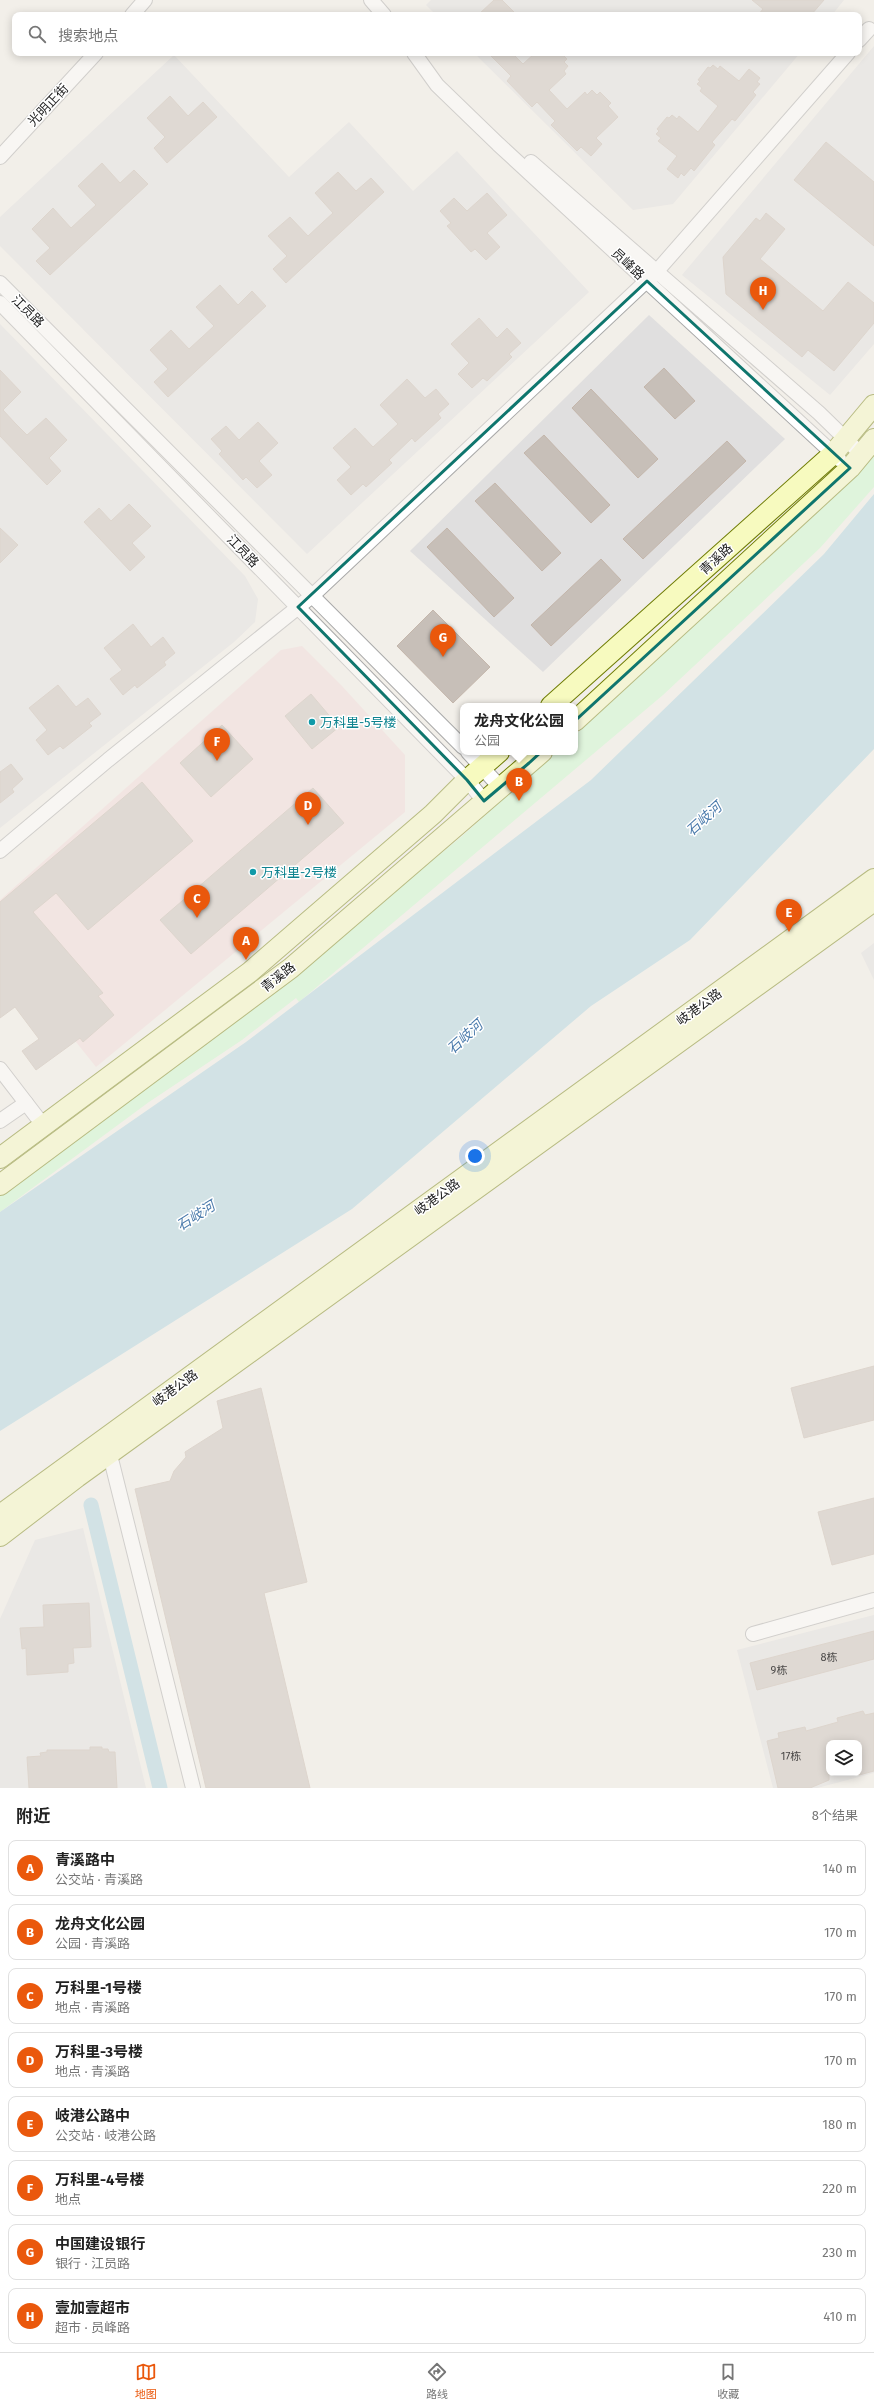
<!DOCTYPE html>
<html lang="zh">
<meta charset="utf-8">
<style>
body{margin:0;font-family:"Fira Sans","Noto Sans SC",sans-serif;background:#f2f2f2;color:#222}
.controls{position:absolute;right:12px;bottom:12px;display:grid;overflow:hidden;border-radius:8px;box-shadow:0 2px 10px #0003}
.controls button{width:36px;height:36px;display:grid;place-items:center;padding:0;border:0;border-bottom:1px solid #e0e0e0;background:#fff;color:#222;font:20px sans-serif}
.you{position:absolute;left:475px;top:1156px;width:14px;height:14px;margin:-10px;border:3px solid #fff;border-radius:50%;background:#1a73e8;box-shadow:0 0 0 6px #1a73e833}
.badge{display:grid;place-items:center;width:26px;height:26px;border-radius:50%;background:#ea580c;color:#fff;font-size:13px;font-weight:700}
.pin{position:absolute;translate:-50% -33px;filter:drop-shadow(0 1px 2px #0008)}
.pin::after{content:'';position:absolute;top:21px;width:14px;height:12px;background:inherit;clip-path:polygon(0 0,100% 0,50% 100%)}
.popup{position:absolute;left:460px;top:703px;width:118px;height:52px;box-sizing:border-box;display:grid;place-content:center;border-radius:8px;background:#fff;filter:drop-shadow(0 1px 3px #0005);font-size:13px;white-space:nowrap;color:#767676}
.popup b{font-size:15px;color:#222}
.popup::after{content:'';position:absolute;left:50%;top:100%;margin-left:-8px;border:8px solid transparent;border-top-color:#fff}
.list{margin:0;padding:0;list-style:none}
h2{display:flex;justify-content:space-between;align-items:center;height:52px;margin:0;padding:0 16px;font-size:17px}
h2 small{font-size:13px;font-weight:400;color:#767676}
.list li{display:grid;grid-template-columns:26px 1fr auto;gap:12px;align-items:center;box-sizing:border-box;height:56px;margin:0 8px 8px;padding:0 8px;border:1px solid #e0e0e0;border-radius:8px}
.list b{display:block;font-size:15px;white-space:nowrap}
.list p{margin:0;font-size:13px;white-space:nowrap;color:#767676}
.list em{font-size:13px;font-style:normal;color:#767676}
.icon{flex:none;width:22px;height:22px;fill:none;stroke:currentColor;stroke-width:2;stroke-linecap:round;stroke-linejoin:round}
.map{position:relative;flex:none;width:874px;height:1788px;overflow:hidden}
.search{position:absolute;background:#fff;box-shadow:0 2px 10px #0003;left:12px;right:12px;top:12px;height:44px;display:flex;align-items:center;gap:10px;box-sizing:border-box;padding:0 14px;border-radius:8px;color:#767676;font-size:15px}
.sheet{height:564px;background:#fff}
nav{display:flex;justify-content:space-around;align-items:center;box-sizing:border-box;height:56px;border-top:1px solid #e0e0e0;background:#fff;font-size:11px;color:#767676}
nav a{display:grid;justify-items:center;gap:2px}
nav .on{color:#ea580c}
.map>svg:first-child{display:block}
.residential{fill:#e0dfdf;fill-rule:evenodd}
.commercial{fill:#f2dad9}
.park{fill:#c8facc}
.water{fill:#aad3df}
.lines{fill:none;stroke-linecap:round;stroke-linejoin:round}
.canal{stroke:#aad3df;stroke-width:15}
.building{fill:#c7bfb8;stroke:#c4b6ab}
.street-casing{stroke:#a9a9a9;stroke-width:16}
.secondary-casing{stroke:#707d05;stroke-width:22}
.street{stroke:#fff;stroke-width:14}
.secondary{stroke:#f7fabf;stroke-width:20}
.marked{fill:none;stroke:#0f766e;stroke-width:3;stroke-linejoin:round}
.culture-dot{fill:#0f9aa8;stroke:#fff;stroke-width:1.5}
.labels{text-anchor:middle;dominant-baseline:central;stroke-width:3;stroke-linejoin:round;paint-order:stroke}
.number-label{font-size:11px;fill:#4b4948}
.street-label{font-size:13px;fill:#222;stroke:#fff}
.culture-label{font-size:13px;fill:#0d838f;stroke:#fff;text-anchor:start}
.water-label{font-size:14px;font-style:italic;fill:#4a7aab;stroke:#fff}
</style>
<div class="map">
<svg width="874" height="1788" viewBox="0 0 874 1788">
<rect width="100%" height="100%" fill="#f2efe9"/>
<g class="residential">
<path d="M431 0H844L832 15H436L426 5Z"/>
<path d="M874 46V344L830 395 682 275Z"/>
<path d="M474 53H800L673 204 633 210Z"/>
<path d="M174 55 289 177 349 122 413 191 457 151 589 292 307 554 0 246V217Z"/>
<path d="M649 315 785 439 543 672 410 551Z"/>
<path d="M0 324 245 576 258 599 255 622 234 642 0 828Z"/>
<path d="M874 943V980L861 953Z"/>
<path d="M83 1528 146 1788H0V1619L35 1540Z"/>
<path d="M874 1615V1773L817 1788H773L737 1650ZM829 1743H859V1773H829Z"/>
</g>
<path class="commercial" d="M302 646 342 686 405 755V812L96 1067 0 947V900L281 650Z"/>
<path class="park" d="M874 450V487L820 548 663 695 299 1002 296 998 242 1040 149 1102 0 1212V1192L232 1025 461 837 556 752H575V735L808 519Z"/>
<path class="water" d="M874 494V749L690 940 591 1006 352 1209 0 1431V1212L246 1042 591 780 824 554Z"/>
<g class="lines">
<path class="canal" d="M91 1505 160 1788"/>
</g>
<g class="building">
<path d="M494 0H502L517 15H478Z"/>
<path d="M752 0H824L811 15H758L763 9Z"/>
<path d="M488 53H512L523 64 535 53H561L567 59 564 62 568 66 564 71 566 74 549 90 567 109 585 92 587 95 592 90 597 95 600 92 611 103 608 106 618 117 596 138 602 144 591 156 581 147 577 151 551 125 555 121 537 102 532 107 507 81 511 76Z"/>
<path d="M713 65 718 69 720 66 739 81 749 69 760 78 757 82 760 84 753 92 756 95 735 121 732 119 712 142 715 145 694 171 691 168 684 176 681 173 678 178 667 169 677 156 658 141 661 138 656 134 659 131 657 129 667 117 669 118 672 115 677 119 679 116 698 132 718 106 700 91 702 88 697 84 700 81 698 80 708 67 710 68Z"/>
<path d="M170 96 188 116 203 102 217 117 167 163 154 148 165 137 147 118Z"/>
<path d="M826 142 874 182V246L794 180Z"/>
<path d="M102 163 120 183 134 170 148 184 50 275 36 261 50 248 32 229 53 208 71 228 85 215 96 205 78 186Z"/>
<path d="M338 172 356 191 371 178 384 192 286 283 273 269 287 256 268 236 290 217 308 236 322 223 333 213 315 193Z"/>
<path d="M487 193 507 215 487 233 500 247 486 260 475 249 471 252 447 226 451 223 440 211 454 198 467 211Z"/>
<path d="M766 213 785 229 760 259 823 311 848 282 874 303V323L834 371 808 350 802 357 726 294 723 257 756 218 760 221Z"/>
<path d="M220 285 238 305 252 291 266 306 168 397 154 382 168 369 150 350 171 330 189 349 214 326 196 307Z"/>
<path d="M479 318 497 338 507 328 521 343 509 354 512 357 487 381 483 378 472 388 458 374 469 363 451 344Z"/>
<path d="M664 368 695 401 675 419 644 387Z"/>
<path d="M0 370 21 392 3 410 15 423 27 435 46 418 67 440 49 458 61 471 47 485 0 436Z"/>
<path d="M407 379 425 398 436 389 449 404 438 414 441 418 415 442 412 438 389 460 392 463 366 487 363 484 351 495 337 480 351 467 333 448 355 428 373 447 398 424 380 405Z"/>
<path d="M591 389 658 459 638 478 572 408Z"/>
<path d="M258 422 278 443 259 461 272 475 257 488 246 477 243 480 219 454 222 451 211 439 226 426 239 440Z"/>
<path d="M544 435 610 505 591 523 524 453Z"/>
<path d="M727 441 746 461 643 559 623 539Z"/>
<path d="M495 483 561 553 542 571 475 501Z"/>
<path d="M129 504 151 526 132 543 145 557 130 571 84 522 99 508 111 521Z"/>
<path d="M0 528 18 545 0 563Z"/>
<path d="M447 528 514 598 494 617 427 547Z"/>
<path d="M601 559 621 580 551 646 531 625Z"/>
<path d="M433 610 490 667 453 703 397 646Z"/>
<path d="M133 624 151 647 163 637 175 653 164 662 166 665 137 688 135 685 123 695 110 679 122 670 104 648Z"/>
<path d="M58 685 76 707 88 698 101 714 89 723 92 726 63 749 60 746 48 755 36 740 47 730 29 708Z"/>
<path d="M311 694 339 727 312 749 285 716Z"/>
<path d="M222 725 253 759 211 797 180 763Z"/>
<path d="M11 764 23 779 12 789 14 792 0 803V772Z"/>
<path d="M142 782 193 841 88 930 56 893 33 912 103 993 98 996 114 1015 83 1042 80 1038 36 1070 22 1051 39 1039 15 1007 0 1018V902Z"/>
<path d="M313 788 344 823 191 954 160 920Z"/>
<path d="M874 1366V1420L804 1438 791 1388Z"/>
<path d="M261 1388 307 1582 264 1593 310 1788H206L135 1489 170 1481 174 1471 186 1457 185 1452 223 1428 217 1401Z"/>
<path d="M874 1498V1554L832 1565 818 1512Z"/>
<path d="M89 1603 91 1647 73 1648 74 1663 68 1664V1672L27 1675 26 1648 22 1649 20 1628 44 1627 43 1605Z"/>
<path d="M874 1631V1659L757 1690 750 1663Z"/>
<path d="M863 1711 865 1715 874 1713V1771L859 1775V1743H829V1780L810 1788H778L767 1741 779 1738 778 1733 805 1727 806 1731 838 1722 837 1718Z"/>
<path d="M90 1747H102V1749H108L109 1752H115L117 1788H29L27 1757 41 1756 40 1753 47 1752V1750H90Z"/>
</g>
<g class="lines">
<g class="street-casing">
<g id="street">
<path d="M371 0 384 15"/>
<path d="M132 15 145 0"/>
<path d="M859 40 869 29"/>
<path d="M414 53 437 85 498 144 839 459"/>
<path d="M0 157 96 53"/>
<path d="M531 162 819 413 861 454"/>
<path d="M0 283 463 747"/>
<path d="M0 303 467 780 484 801"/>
<path d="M468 752 500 787"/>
<path d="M0 851 108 760 312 596 657 271 848 53"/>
<path d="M0 1069 43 1125"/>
<path d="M0 1121 26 1103"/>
<path d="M108 1447 193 1788"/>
<path d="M753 1634 874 1600"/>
</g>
</g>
<g class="secondary-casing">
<g id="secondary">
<path d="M551 706 833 454 874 405"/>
<path d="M575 721 850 468 874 439"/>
<path d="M0 1158 250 972 433 814 467 780 499 752"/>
<path d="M0 1185 291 968 542 752"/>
<path d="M0 1515 874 879"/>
<path d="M0 1536 77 1477 874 901"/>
</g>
</g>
<use href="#street" class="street"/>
<use href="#secondary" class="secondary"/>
</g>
<path d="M0 0H874V1788H0ZM647 281 850 468 529 763 484 801 467 780 298 607Z" fill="#f2efe9" fill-opacity=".55" fill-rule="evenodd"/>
<path class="marked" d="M647 281 850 468 529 763 484 801 467 780 298 607Z"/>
<g class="culture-dot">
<circle cx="312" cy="722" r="4"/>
<circle cx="253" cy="872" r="4"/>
</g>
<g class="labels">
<g class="number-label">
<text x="829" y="1657">8栋</text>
<text x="779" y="1670">9栋</text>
<text x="791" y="1756">17栋</text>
</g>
<g class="street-label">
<text transform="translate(48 105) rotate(-47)">光明正街</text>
<text transform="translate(628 264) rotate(43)">员峰路</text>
<text transform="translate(28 311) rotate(45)">江员路</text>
<text transform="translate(243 551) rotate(46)">江员路</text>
<text transform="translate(716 559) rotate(-42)">青溪路</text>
<text transform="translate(278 977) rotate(-38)">青溪路</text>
<text transform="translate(699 1007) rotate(-36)">岐港公路</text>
<text transform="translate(437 1197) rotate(-36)">岐港公路</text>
<text transform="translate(175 1388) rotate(-36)">岐港公路</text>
</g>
<g class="culture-label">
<text x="320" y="722">万科里-5号楼</text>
<text x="261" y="872">万科里-2号楼</text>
</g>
<g class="water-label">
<text transform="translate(704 819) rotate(-42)">石岐河</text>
<text transform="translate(465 1037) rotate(-42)">石岐河</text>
<text transform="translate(196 1216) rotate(-32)">石岐河</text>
</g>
</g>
</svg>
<div class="controls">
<button><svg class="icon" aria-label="layers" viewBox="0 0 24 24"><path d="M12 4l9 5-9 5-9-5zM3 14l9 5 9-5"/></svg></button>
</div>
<div class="you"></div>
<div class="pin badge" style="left:246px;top:960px">A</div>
<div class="pin badge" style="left:519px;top:801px">B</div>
<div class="popup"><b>龙舟文化公园</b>公园</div>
<div class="pin badge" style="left:197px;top:918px">C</div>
<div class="pin badge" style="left:308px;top:825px">D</div>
<div class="pin badge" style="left:789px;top:932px">E</div>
<div class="pin badge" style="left:217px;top:761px">F</div>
<div class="pin badge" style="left:443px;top:657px">G</div>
<div class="pin badge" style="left:763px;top:310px">H</div>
<div class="search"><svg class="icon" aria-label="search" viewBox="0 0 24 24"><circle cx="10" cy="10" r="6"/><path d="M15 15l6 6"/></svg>搜索地点</div>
</div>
<section class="sheet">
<h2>附近<small>8个结果</small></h2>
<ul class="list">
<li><span class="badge">A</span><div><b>青溪路中</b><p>公交站 · 青溪路</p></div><em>140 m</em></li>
<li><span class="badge">B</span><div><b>龙舟文化公园</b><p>公园 · 青溪路</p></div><em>170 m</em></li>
<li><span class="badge">C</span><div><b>万科里-1号楼</b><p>地点 · 青溪路</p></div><em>170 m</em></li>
<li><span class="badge">D</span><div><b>万科里-3号楼</b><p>地点 · 青溪路</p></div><em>170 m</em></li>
<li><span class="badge">E</span><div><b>岐港公路中</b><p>公交站 · 岐港公路</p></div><em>180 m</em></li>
<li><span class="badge">F</span><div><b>万科里-4号楼</b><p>地点</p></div><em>220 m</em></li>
<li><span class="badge">G</span><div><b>中国建设银行</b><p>银行 · 江员路</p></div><em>230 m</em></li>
<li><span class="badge">H</span><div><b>壹加壹超市</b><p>超市 · 员峰路</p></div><em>410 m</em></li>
</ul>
</section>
<nav>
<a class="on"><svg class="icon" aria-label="map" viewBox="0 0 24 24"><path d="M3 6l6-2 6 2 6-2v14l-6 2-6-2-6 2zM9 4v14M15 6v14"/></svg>地图</a>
<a><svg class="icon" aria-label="directions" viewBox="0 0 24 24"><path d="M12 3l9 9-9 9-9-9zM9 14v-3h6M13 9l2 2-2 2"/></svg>路线</a>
<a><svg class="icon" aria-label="saved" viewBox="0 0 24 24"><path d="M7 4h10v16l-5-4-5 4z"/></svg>收藏</a>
</nav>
